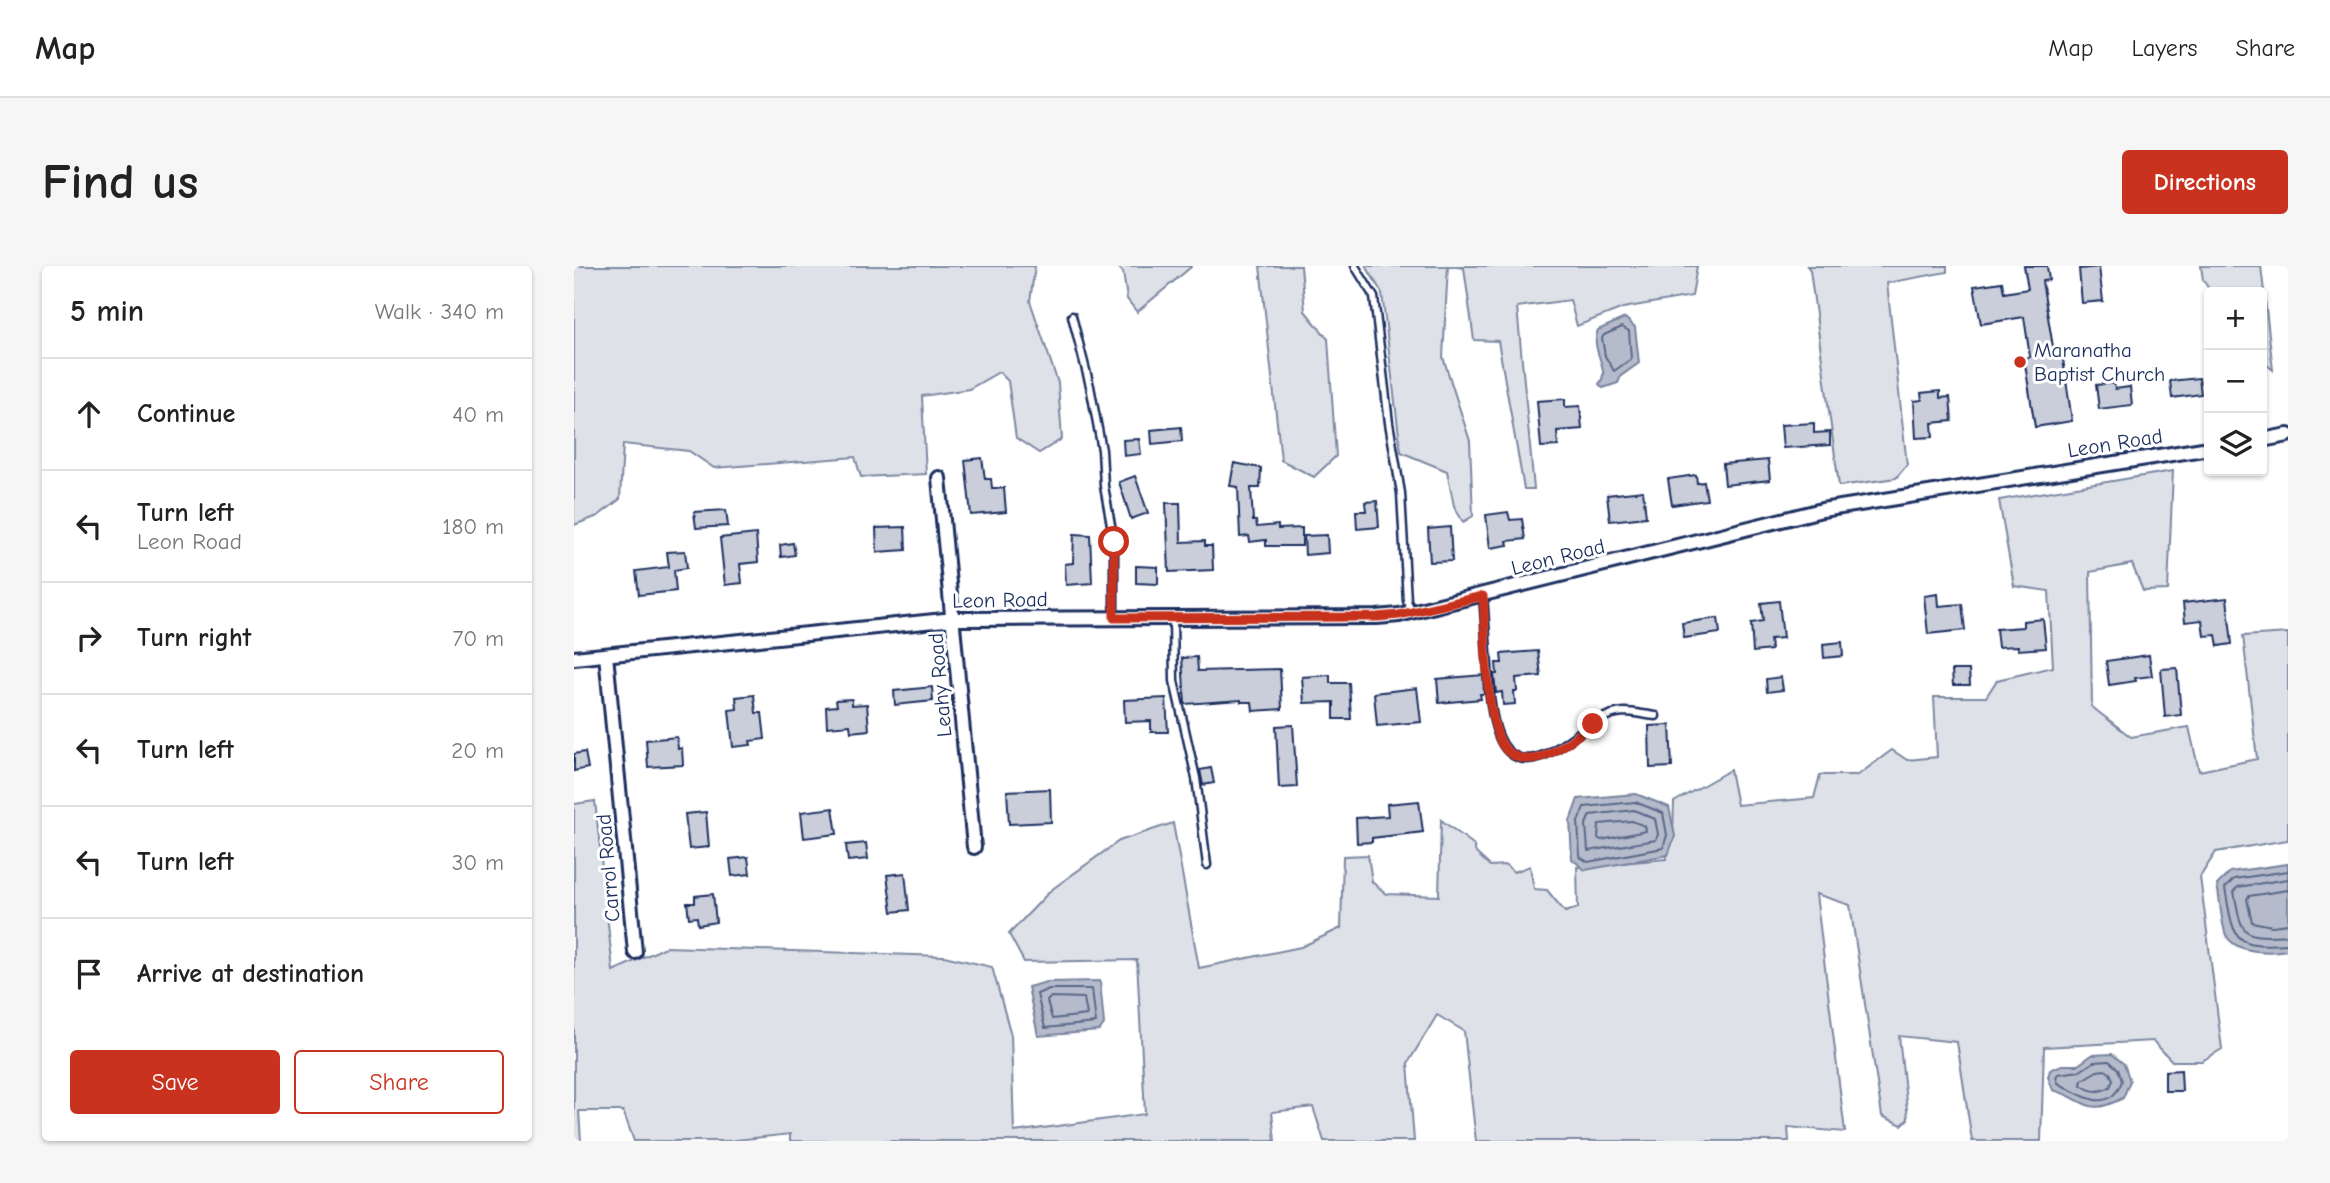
<!DOCTYPE html>
<meta charset="utf-8">
<style>
body{margin:0;font-family:"Comic Neue",sans-serif;background:#f6f6f6;color:#222}
.controls{position:absolute;right:21px;top:21px;display:grid;overflow:hidden;border-radius:7px;box-shadow:0 2px 5px #0004}
.controls button{width:63px;height:63px;display:grid;place-items:center;padding:0;border:0;border-bottom:2px solid #e0e0e0;background:#fff;color:#222;font:35px sans-serif}
.stop{position:absolute;width:21px;height:21px;margin:-16px;border:5px solid #c8321e;border-radius:50%;background:#fff}
.stop.end{background:#c8321e;border-color:#fff;box-shadow:0 2px 7px #0008}
.list{margin:0;padding:0;list-style:none}
h2{display:flex;justify-content:space-between;align-items:center;height:91px;margin:0;padding:0 28px;font-size:30px}
h2 small{font-size:23px;font-weight:400;color:#767676}
.list li{display:grid;grid-template-columns:46px 1fr auto;gap:21px;align-items:center;box-sizing:border-box;height:112px;padding:0 28px;border-top:2px solid #e0e0e0}
.list b{display:block;font-size:26px;white-space:nowrap}
.list p{margin:0;font-size:23px;white-space:nowrap;color:#767676}
.list em{font-size:23px;font-style:normal;color:#767676}
.actions{display:flex;gap:14px;padding:21px 28px}
.actions a{flex:1;padding:16px 0;border:2px solid #c8321e;border-radius:7px;text-align:center;font-size:24px;color:#c8321e}
.actions .main{background:#c8321e;color:#fff}
.icon{flex:none;width:38px;height:38px;fill:none;stroke:currentColor;stroke-width:2;stroke-linecap:round;stroke-linejoin:round}
.map{position:relative;flex:none;width:1714px;height:875px;overflow:hidden;border-radius:7px}
header{display:flex;align-items:center;gap:42px;box-sizing:border-box;height:98px;padding:0 35px;background:#fff;border-bottom:2px solid #e0e0e0}
header strong{font-size:33px}
nav{display:flex;gap:38px;margin-inline-start:auto;font-size:24px}
.intro{display:flex;align-items:center;justify-content:space-between;box-sizing:border-box;height:168px;padding:0 42px}
h1{margin:0;font-size:49px}
.button{padding:18px 32px;border-radius:7px;background:#c8321e;color:#fff;font-size:24px;font-weight:700}
main{display:flex;gap:42px;padding:0 42px}
aside{flex:1;background:#fff;border-radius:7px;box-shadow:0 2px 5px #0004}
.map>svg:first-child{display:block}
.green{fill:#dee1e7;stroke:#7c88a2;stroke-width:2}
.water{fill:#b5bbca;stroke:#77839f;stroke-width:2}
.lines{fill:none;stroke-linecap:round;stroke-linejoin:round}
.shore{stroke:#596789;stroke-width:2}
.building{fill:#caceda;stroke:#1b2f5e;stroke-width:2}
.service-casing{stroke:#1b2f5e;stroke-width:11}
.minor-casing{stroke:#1b2f5e;stroke-width:18}
.service{stroke:#fff;stroke-width:6}
.minor{stroke:#fff;stroke-width:12}
.route{stroke:#c8321e;stroke-width:9}
.poi-dot{fill:#c8321e;stroke:#fff;stroke-width:2.5}
.labels{text-anchor:middle;dominant-baseline:central;stroke-width:6;stroke-linejoin:round;paint-order:stroke}
.poi-label{font-size:21px;fill:#1b2f5e;stroke:#fff;text-anchor:start}
.street-label{font-size:21px;fill:#1b2f5e;stroke:#fff}
</style>
<header>
<strong>Map</strong>
<nav><a>Map</a><a>Layers</a><a>Share</a></nav>
</header>
<div class="intro"><h1>Find us</h1><a class="button">Directions</a></div>
<main>
<aside>
<h2>5 min<small>Walk · 340 m</small></h2>
<ul class="list">
<li><svg class="icon" aria-label="ahead" viewBox="0 0 24 24"><path d="M12 20V5M6 11l6-6 6 6"/></svg><div><b>Continue</b></div><em>40 m</em></li>
<li><svg class="icon" aria-label="left" viewBox="0 0 24 24"><path d="M17 20v-9H6M10 6l-5 5 5 5"/></svg><div><b>Turn left</b><p>Leon Road</p></div><em>180 m</em></li>
<li><svg class="icon" aria-label="right" viewBox="0 0 24 24"><path d="M7 20v-9h11M14 6l5 5-5 5"/></svg><div><b>Turn right</b></div><em>70 m</em></li>
<li><svg class="icon" aria-label="left" viewBox="0 0 24 24"><path d="M17 20v-9H6M10 6l-5 5 5 5"/></svg><div><b>Turn left</b></div><em>20 m</em></li>
<li><svg class="icon" aria-label="left" viewBox="0 0 24 24"><path d="M17 20v-9H6M10 6l-5 5 5 5"/></svg><div><b>Turn left</b></div><em>30 m</em></li>
<li><svg class="icon" aria-label="arrive" viewBox="0 0 24 24"><path d="M6 21V4h12l-3 4 3 4H6"/></svg><div><b>Arrive at destination</b></div></li>
</ul>
<div class="actions"><a class="main">Save</a><a>Share</a></div>
</aside>
<div class="map">
<svg width="1714" height="875" viewBox="0 0 1714 875">
<rect width="100%" height="100%" fill="#fff"/>
<filter id="ink" filterUnits="userSpaceOnUse"><feTurbulence type="fractalNoise" baseFrequency=".0143" numOctaves="2"/><feDisplacementMap in="SourceGraphic" scale="14" xChannelSelector="R" yChannelSelector="G"/><feConvolveMatrix kernelMatrix="1 2 1 2 8 2 1 2 1" color-interpolation-filters="sRGB"/></filter>
<g filter="url(#ink)">
<g class="green">
<path d="M0 0H461L456 35 484 117 488 173 465 187 442 172 434 115 425 106 395 123 348 130 352 208 287 211 281 191 140 202 115 185 49 178 46 233 24 250 0 259Z"/>
<path d="M543 0H617V1L563 46 553 33 549 6Z"/>
<path d="M686 0H727L731 45 754 73 762 190 740 211 707 194Z"/>
<path d="M792 0H1123L1118 30 1049 42 1003 60 996 34 943 41 960 223H950L924 75 900 74 890 2 874 0 869 91 896 175 899 250 889 256 880 240 873 205 827 186 808 27Z"/>
<path d="M1233 0H1373V6L1313 17 1333 199 1322 212 1265 220 1236 4Z"/>
<path d="M1627 0H1687L1699 104 1688 95V26H1637L1629 14Z"/>
<path d="M1599 205 1594 324 1569 325 1558 298 1516 306 1518 441 1557 471 1615 461 1625 505 1683 493 1669 370 1714 367V574L1642 586 1626 611 1648 783 1628 795H1598L1579 775 1470 781 1467 875H1398L1383 776 1325 770 1334 853 1328 859 1308 850 1276 639 1242 628 1271 866 1214 861 1215 875H902L890 765 863 749 834 797 840 875H750L739 841 698 846 701 875H216V868L154 875H60L49 845H5L7 875H0V538L21 535 39 705 92 681 370 690 418 701 437 769 440 866 571 848 563 694 450 696 435 668 477 624 545 575 599 557 625 702 727 681 767 662 769 590 794 589 798 616 813 628 865 630 867 554 899 578 902 587 916 600 932 599 940 606 956 600 960 623 973 624 991 646 1004 642 1003 601 1092 593 1099 567 1100 536 1156 504 1163 539 1240 532 1246 509H1284L1318 484 1333 494 1363 491 1360 431H1412L1423 414 1479 401 1475 325 1440 320 1425 234Z"/>
</g>
<g class="water">
<path d="M1051 52 1061 61 1065 97 1047 110 1044 117 1029 122 1025 118C1038 103 1015 85 1024 64Z"/>
<path d="M1062 528 1095 541 1101 570 1094 589 1011 604 998 593 996 555 1004 533Z"/>
<path d="M1714 598V684C1696 687 1662 688 1652 669 1647 657 1646 632 1643 619L1656 606Z"/>
<path d="M526 715 530 758 525 765 464 770 454 721 473 716Z"/>
<path d="M1538 788 1550 798 1556 815 1549 832C1510 852 1513 833 1479 824L1474 811 1476 804 1488 799H1504L1518 789Z"/>
</g>
<g class="lines">
<g class="shore">
<path d="M1048 61 1055 65 1057 93 1040 105 1031 90 1028 72 1030 69Z"/>
<path d="M1061 536 1089 547 1093 569 1089 582 1014 596 1006 591 1004 556 1010 541Z"/>
<path d="M1060 544 1081 553 1084 568 1082 574 1014 585 1012 558 1016 549Z"/>
<path d="M1058 555 1071 560 1072 565 1027 574 1024 572 1025 558Z"/>
<path d="M1714 605 1660 613 1651 622C1660 673 1658 682 1714 678"/>
<path d="M1714 613 1664 621 1660 625C1668 670 1667 672 1714 669"/>
<path d="M1714 624 1675 630 1673 633 1678 656 1698 660 1714 658"/>
<path d="M475 723H518L522 757 471 762 463 728Z"/>
<path d="M477 731 510 732 513 749 478 753 473 735Z"/>
<path d="M1535 795 1544 803 1548 815C1535 850 1506 829 1484 817L1482 811 1484 808 1506 805 1520 796Z"/>
<path d="M1531 804 1536 807 1539 814 1536 821C1525 827 1517 826 1507 819L1508 814 1523 805Z"/>
</g>
</g>
<g class="building">
<path d="M1450 0H1473L1475 14 1468 15 1480 87 1488 86 1498 155 1461 161 1450 92 1456 91 1450 51 1407 58 1400 20 1428 16 1430 27 1454 23Z"/>
<path d="M1525 1 1529 35 1508 37 1505 3Z"/>
<path d="M1625 112 1627 128 1598 132 1596 115Z"/>
<path d="M1540 117 1541 123 1556 121 1558 139 1525 143 1522 119Z"/>
<path d="M1366 125V132L1376 131 1378 155 1358 157 1359 171 1342 172 1340 135 1348 134 1347 127Z"/>
<path d="M991 133V141L1006 140 1008 163 983 165 984 180 967 181 963 135Z"/>
<path d="M1240 157V167L1256 166V179L1209 182 1207 159Z"/>
<path d="M607 161 608 175 578 178 577 164Z"/>
<path d="M565 173 567 188 550 190 549 174Z"/>
<path d="M408 192 411 213H417L418 222H430L432 246 397 249 391 194Z"/>
<path d="M1194 194 1196 214 1151 219 1149 198Z"/>
<path d="M660 197 687 202 686 222H677L679 255H682L683 261 704 259V263L728 262V280H692V274L676 276 675 270 666 271 664 221 656 220Z"/>
<path d="M1122 209 1123 217 1130 216 1133 234 1098 239 1094 213Z"/>
<path d="M561 210 574 247 557 253 545 216Z"/>
<path d="M1069 225 1072 251 1036 255 1033 229Z"/>
<path d="M803 235 805 261 783 263 782 245H792L791 236Z"/>
<path d="M592 237H606L607 276 631 275V280H638L639 304 595 306Z"/>
<path d="M152 244 154 260 122 262 120 246Z"/>
<path d="M934 246 936 254 948 253 951 273 933 275 934 279 916 282 912 249Z"/>
<path d="M331 261 332 284 303 286 302 262Z"/>
<path d="M876 261 878 295 856 296 854 263Z"/>
<path d="M182 268 184 296 166 298 168 317 151 319 146 272Z"/>
<path d="M500 268 516 269 518 317 492 319 491 298 499 297Z"/>
<path d="M753 269 754 287 731 289 730 270Z"/>
<path d="M219 277 221 289 207 291 206 279Z"/>
<path d="M111 285 113 302 100 304 102 325 65 329 62 305 95 301 93 286Z"/>
<path d="M562 300 584 301V318L562 317Z"/>
<path d="M1364 328 1365 340 1388 338 1391 364 1354 368 1350 330Z"/>
<path d="M1653 332 1658 378 1644 380 1642 369 1630 370 1628 354 1611 356 1609 337Z"/>
<path d="M1205 335 1209 372 1196 373 1197 384 1179 386 1177 357 1189 355 1187 337Z"/>
<path d="M1144 352 1146 367 1110 372 1108 357Z"/>
<path d="M1469 353 1472 382 1444 384V380L1424 381 1422 363 1449 361V355Z"/>
<path d="M1268 376 1269 390 1250 392 1249 378Z"/>
<path d="M964 385 967 410 942 412 943 425H940L941 438 929 439 928 426 922 427 920 408H923L922 397H928L927 388Z"/>
<path d="M1575 389 1578 410 1561 412 1562 415 1535 419 1532 395Z"/>
<path d="M623 391 624 405 706 403 708 443 679 445 678 436H667V434L611 438 608 392Z"/>
<path d="M1603 402 1607 449 1591 451 1587 403Z"/>
<path d="M1378 404H1395L1396 419H1379Z"/>
<path d="M756 409V417H775L777 453H760V436L730 437 728 411Z"/>
<path d="M909 409 910 428H906L907 433 865 437 863 413Z"/>
<path d="M1207 411 1209 424 1193 426 1192 413Z"/>
<path d="M358 421 359 435 321 439 320 425Z"/>
<path d="M843 422 847 456 803 460 800 427Z"/>
<path d="M180 429 182 447H188L191 473 176 475 177 479 159 481 155 444 163 443 162 431Z"/>
<path d="M592 432 594 466H577V455L551 456 550 434Z"/>
<path d="M278 433V439L293 438 295 464 277 466 276 459 253 461 252 441 263 440 262 434Z"/>
<path d="M719 459 723 521 705 522 702 460Z"/>
<path d="M1096 459 1098 501 1076 502 1075 460Z"/>
<path d="M103 471 104 483 108 482 109 499 74 501 72 474Z"/>
<path d="M11 486 14 502 0 505V488Z"/>
<path d="M637 502 640 517 629 519 626 504Z"/>
<path d="M476 523 477 556 435 558 433 525Z"/>
<path d="M845 535 849 566 798 572V576L783 577 782 552 814 550 813 538Z"/>
<path d="M259 542 263 568 230 572 227 546Z"/>
<path d="M132 546 135 581 115 583 111 548Z"/>
<path d="M292 577 294 593 274 595 272 579Z"/>
<path d="M174 591 176 608 158 610 156 593Z"/>
<path d="M331 607 335 644 318 646 313 609Z"/>
<path d="M139 628 142 656 124 659 123 651 115 652 113 637H121V630Z"/>
<path d="M1607 804 1608 825H1591V805Z"/>
</g>
<g class="lines">
<g class="service-casing">
<g id="service">
<path d="M781 0 800 31 815 157 827 227 833 335 838 346"/>
<path d="M498 50 516 120 528 184 530 220 540 276V352"/>
<path d="M909 329C911 353 912 376 914 399 916 438 918 520 980 484 1001 472 1025 447 1050 446 1060 446 1072 449 1082 450"/>
<path d="M599 352 600 415 622 512 633 599"/>
</g>
</g>
<g class="minor-casing">
<g id="minor">
<path d="M1688 174 1714 169"/>
<path d="M365 212 400 581"/>
<path d="M32 389 61 686"/>
<path d="M0 392 380 353 803 351 825 349 1248 244 1635 182"/>
</g>
</g>
<use href="#service" class="service"/>
<use href="#minor" class="minor"/>
</g>
</g>
<g class="lines" filter="url(#ink)">
<path class="route" d="M540 276V352L803 351 825 349 909 330C912 368 910 448 929 480 936 491 951 495 963 492 983 487 1002 470 1019 458"/>
</g>
<circle class="poi-dot" cx="1446" cy="96" r="7"/>
<g class="labels">
<g class="poi-label">
<text x="1460" y="84">Maranatha<tspan x="1460" dy="24">Baptist Church</tspan></text>
</g>
<g class="street-label">
<text transform="translate(1541 177) rotate(-9)">Leon Road</text>
<text transform="translate(984 291) rotate(-14)">Leon Road</text>
<text transform="translate(426 334) rotate(-1)">Leon Road</text>
<text transform="translate(366 419) rotate(-95)">Leahy Road</text>
<text transform="translate(34 602) rotate(-95)">Carrol Road</text>
</g>
</g>
</svg>
<div class="controls">
<button>+</button>
<button>−</button>
<button><svg class="icon" aria-label="layers" viewBox="0 0 24 24"><path d="M12 4l9 5-9 5-9-5zM3 14l9 5 9-5"/></svg></button>
</div>
<div class="stop" style="left:540px;top:276px"></div>
<div class="stop end" style="left:1019px;top:458px"></div>
</div>
</main>
